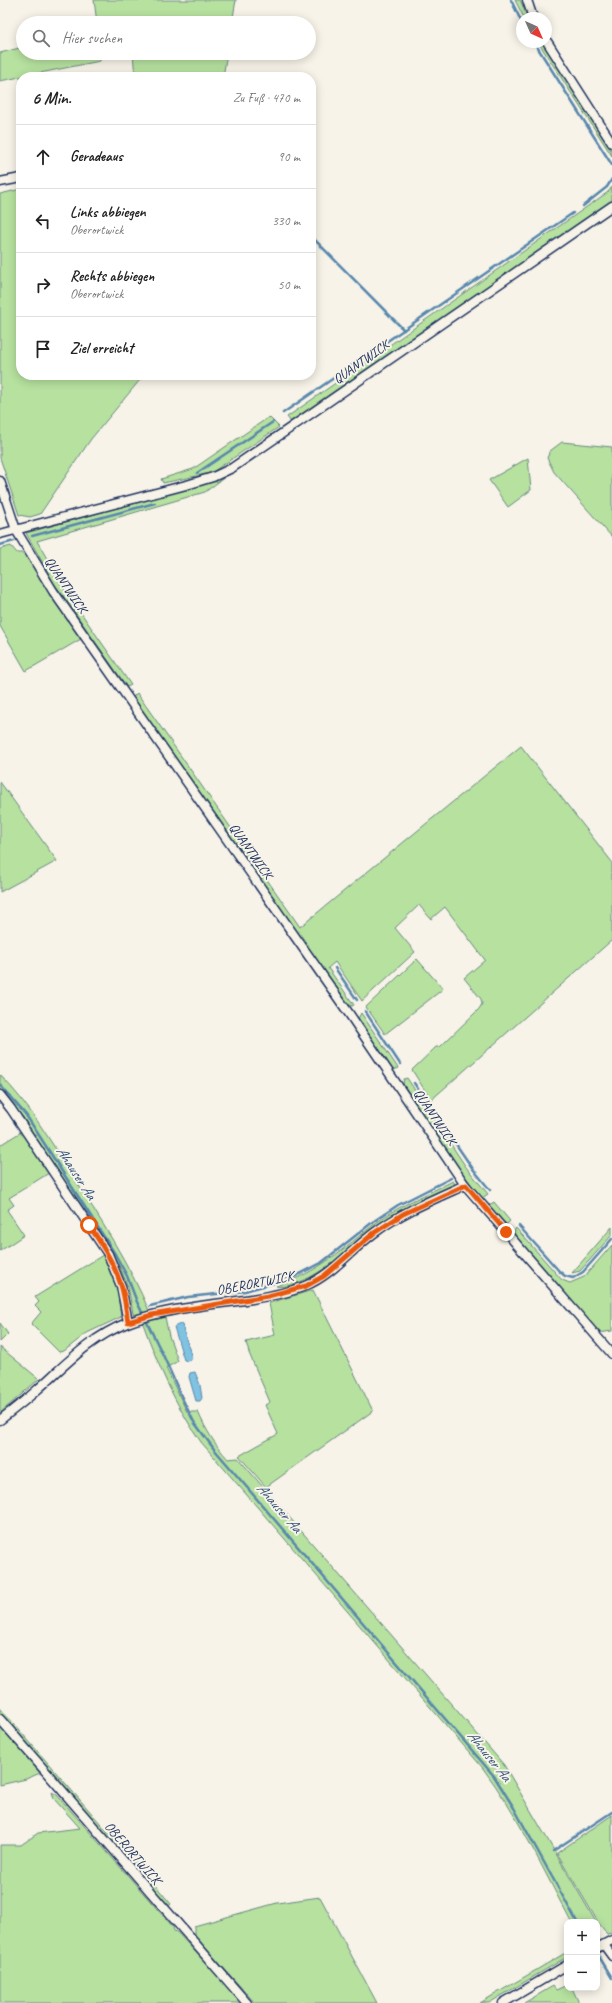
<!DOCTYPE html>
<html lang="de">
<meta charset="utf-8">
<style>
body{margin:0;font-family:Caveat,sans-serif;background:#f2f2f2;color:#222}
.controls{position:absolute;right:12px;bottom:12px;display:grid;overflow:hidden;border-radius:8px;box-shadow:0 2px 10px #0003}
.controls button{width:36px;height:36px;display:grid;place-items:center;padding:0;border:0;border-bottom:1px solid #e0e0e0;background:#fff;color:#222;font:20px sans-serif}
.compass{position:absolute;left:516px;top:12px;width:36px;height:36px;border-radius:50%;background:#fff;box-shadow:0 2px 10px #0003;rotate:135deg}
.stop{position:absolute;width:12px;height:12px;margin:-9px;border:3px solid #ea580c;border-radius:50%;background:#fff}
.stop.end{background:#ea580c;border-color:#fff;box-shadow:0 1px 4px #0008}
.list{margin:0;padding:0;list-style:none}
h2{display:flex;justify-content:space-between;align-items:center;height:52px;margin:0;padding:0 16px;font-size:17px}
h2 small{font-size:13px;font-weight:400;color:#767676}
.list li{display:grid;grid-template-columns:26px 1fr auto;gap:12px;align-items:center;box-sizing:border-box;height:64px;padding:0 16px;border-top:1px solid #e0e0e0}
.list b{display:block;font-size:15px;white-space:nowrap}
.list p{margin:0;font-size:13px;white-space:nowrap;color:#767676}
.list em{font-size:13px;font-style:normal;color:#767676}
.icon{flex:none;width:22px;height:22px;fill:none;stroke:currentColor;stroke-width:2;stroke-linecap:round;stroke-linejoin:round}
.map{position:relative;flex:none;width:612px;height:2003px;overflow:hidden}
.search{position:absolute;background:#fff;box-shadow:0 2px 10px #0003;left:16px;top:16px;width:300px;height:44px;display:flex;align-items:center;gap:10px;box-sizing:border-box;padding:0 14px;border-radius:22px;color:#767676;font-size:15px}
.panel{position:absolute;background:#fff;box-shadow:0 2px 10px #0003;left:16px;top:72px;width:300px;height:308px;border-radius:16px}
.map>svg:first-child{display:block}
.green{fill:#b6e19f;stroke:#68887e}
.water{fill:#80c2e1;stroke:#5887ad}
.lines{fill:none;stroke-linecap:round;stroke-linejoin:round}
.stream{stroke:#5887ad;stroke-width:2.5}
.minor-casing{stroke:#1b2f5e;stroke-width:11}
.minor{stroke:#f7f3e8;stroke-width:8}
.route{stroke:#ea580c;stroke-width:5}
.labels{text-anchor:middle;dominant-baseline:central;stroke-width:4;stroke-linejoin:round;paint-order:stroke}
.street-label{font-size:14px;fill:#1b2f5e;stroke:#f7f3e8}
.water-label{font-size:15px;font-style:italic;fill:#34547f;stroke:#f7f3e8}
</style>
<div class="map">
<svg width="612" height="2003" viewBox="0 0 612 2003">
<rect width="100%" height="100%" fill="#f7f3e8"/>
<filter id="ink" filterUnits="userSpaceOnUse"><feTurbulence type="fractalNoise" baseFrequency=".025" numOctaves="2"/><feDisplacementMap in="SourceGraphic" scale="8" xChannelSelector="R" yChannelSelector="G"/><feConvolveMatrix kernelMatrix="1 2 1 2 8 2 1 2 1" color-interpolation-filters="sRGB"/></filter>
<g filter="url(#ink)">
<g class="green">
<path d="M94 0H236L232 23H97Z"/>
<path d="M515 0H520L528 18H524Z"/>
<path d="M538 42H543L612 152V156Z"/>
<path d="M23 47V53H100V61L0 81V53Z"/>
<path d="M133 53H227L223 77H135Z"/>
<path d="M612 187V200L291 422 287 417 608 192Z"/>
<path d="M21 189V375H144L91 439 40 514 30 517 19 515 0 458V194Z"/>
<path d="M269 417 279 427 211 473 163 483 161 479 193 469Z"/>
<path d="M562 442 612 447V537L554 472 547 458 550 451Z"/>
<path d="M528 458 531 490 508 507 489 480Z"/>
<path d="M224 476 225 477 205 492 37 541 63 587 131 685 127 687 54 583 26 533 204 484Z"/>
<path d="M11 546 17 553H25L81 639 26 671 0 626V549Z"/>
<path d="M137 693 300 927 521 746 612 862V940L431 1100 412 1070 436 1047H440L479 1009 482 1004 481 999 464 978 485 960 445 907 431 919 419 905 395 928 415 952 362 1001 335 962 328 968 354 1005 352 1006 348 1004 133 697Z"/>
<path d="M0 782 57 861 0 892Z"/>
<path d="M417 959 443 989 385 1034 366 1007Z"/>
<path d="M361 1013 398 1068 393 1070 358 1019Z"/>
<path d="M0 1075C29 1104 49 1139 71 1173 100 1219 129 1263 150 1313L134 1318 128 1287 119 1265 23 1117 0 1089Z"/>
<path d="M407 1078 466 1167 488 1194 482 1198 461 1171 403 1084 404 1079Z"/>
<path d="M21 1132 49 1173 9 1198 14 1205 7 1210 24 1235 0 1251V1145Z"/>
<path d="M453 1181 455 1184C437 1193 419 1200 402 1210 374 1228 308 1293 276 1286 320 1272 342 1249 377 1222 400 1205 427 1194 453 1181Z"/>
<path d="M494 1202 510 1221 506 1225 489 1205Z"/>
<path d="M612 1227V1235L580 1271 572 1273Z"/>
<path d="M516 1228 562 1280 570 1283 584 1277 612 1245V1331L598 1333 513 1233Z"/>
<path d="M103 1255 117 1288 121 1317 87 1333 64 1351 59 1352 31 1324 41 1312 35 1306 39 1302 35 1297Z"/>
<path d="M313 1290 373 1411 266 1487 239 1456 278 1434 265 1405 270 1402 249 1353 246 1342 275 1335 269 1303Z"/>
<path d="M165 1317 169 1336 178 1361 166 1368 187 1412H198C206 1430 215 1445 228 1459L238 1458 504 1765 596 1922H571C543 1869 518 1815 482 1767L201 1442C174 1403 158 1365 142 1321Z"/>
<path d="M0 1323 8 1334 0 1342Z"/>
<path d="M0 1347 39 1379 0 1413Z"/>
<path d="M0 1708 127 1854 123 1857 0 1716Z"/>
<path d="M0 1727 40 1773 26 1779 0 1785Z"/>
<path d="M52 1792 57 1795 173 1927 174 1931 177 1932 242 2003H0V1845H21L38 1833 80 1828 54 1799Z"/>
<path d="M612 1815V1933L607 1934 598 1922 557 1853Z"/>
<path d="M133 1859 171 1904 167 1908 129 1864Z"/>
<path d="M320 1897 377 2003H255L194 1935V1926L277 1903Z"/>
<path d="M567 1952V1957L489 2003H480Z"/>
<path d="M567 1985V1988H572L579 2003H524L553 1986 556 1990Z"/>
</g>
<g class="water">
<path d="M180 1324 182 1325 192 1358 190 1361 184 1360 174 1327Z"/>
<path d="M195 1372 200 1385 202 1398 200 1401H196L189 1377 190 1373Z"/>
</g>
<g class="lines">
<g class="stream">
<path d="M511 0 522 23"/>
<path d="M534 42 612 165"/>
<path d="M583 206 607 187 612 179"/>
<path d="M311 236 404 330"/>
<path d="M283 413 573 213"/>
<path d="M197 473 273 422"/>
<path d="M32 536 155 503"/>
<path d="M0 545 14 541"/>
<path d="M335 968 357 1000"/>
<path d="M365 1011 400 1064"/>
<path d="M414 1083 473 1169 490 1190"/>
<path d="M0 1085 26 1115 115 1254 127 1276 137 1302 163 1355 183 1400 194 1422 214 1449 494 1776 514 1808 577 1922"/>
<path d="M519 1226 559 1271 565 1276 573 1278 583 1272 612 1239"/>
<path d="M150 1306 188 1297 245 1291 292 1278 321 1263 374 1221 398 1205 451 1178"/>
<path d="M553 1851 612 1812"/>
<path d="M597 1953 612 1978"/>
</g>
<g class="minor-casing">
<g id="minor">
<path d="M527 0 533 18"/>
<path d="M546 40 612 143"/>
<path d="M0 182 21 178"/>
<path d="M0 481 16 530 53 591 350 1015 465 1185 612 1354"/>
<path d="M0 534 190 484 213 477 232 468 612 206"/>
<path d="M0 1095 11 1109 108 1254 121 1286 128 1322"/>
<path d="M0 1420C13 1410 26 1400 38 1389 66 1364 91 1337 127 1323 166 1308 211 1305 252 1299 270 1296 288 1293 305 1286 332 1275 351 1250 374 1233 402 1212 434 1199 465 1185"/>
<path d="M0 1719 247 2003"/>
<path d="M604 1945 612 1956"/>
<path d="M597 1948 612 1940"/>
<path d="M503 2003 567 1965"/>
</g>
</g>
<use href="#minor" class="minor"/>
</g>
</g>
<g class="lines" filter="url(#ink)">
<path class="route" d="M89 1225C102 1244 114 1263 121 1285 125 1297 126 1310 128 1322L152 1315 268 1296 306 1286 324 1276 374 1233 403 1214 466 1185 506 1232"/>
</g>
<g class="labels">
<g class="street-label">
<text transform="translate(361 362) rotate(-35)">QUANTWICK</text>
<text transform="translate(66 585) rotate(56)">QUANTWICK</text>
<text transform="translate(251 851) rotate(55)">QUANTWICK</text>
<text transform="translate(435 1117) rotate(56)">QUANTWICK</text>
<text transform="translate(255 1283) rotate(-11)">OBERORTWICK</text>
<text transform="translate(133 1853) rotate(49)">OBERORTWICK</text>
</g>
<g class="water-label">
<text transform="translate(76 1173) rotate(57)">Ahauser Aa</text>
<text transform="translate(279 1508) rotate(49)">Ahauser Aa</text>
<text transform="translate(489 1756) rotate(51)">Ahauser Aa</text>
</g>
</g>
</svg>
<div class="controls">
<button>+</button>
<button>−</button>
</div>
<svg class="compass" viewBox="-18 -18 36 36"><path d="M0-13l5 13h-10z" fill="#e53935"/><path d="M0 13l5-13h-10z" fill="#767676"/></svg>
<div class="stop" style="left:89px;top:1225px"></div>
<div class="stop end" style="left:506px;top:1232px"></div>
<div class="search"><svg class="icon" aria-label="search" viewBox="0 0 24 24"><circle cx="10" cy="10" r="6"/><path d="M15 15l6 6"/></svg>Hier suchen</div>
<section class="panel">
<h2>6 Min.<small>Zu Fuß · 470 m</small></h2>
<ul class="list">
<li><svg class="icon" aria-label="ahead" viewBox="0 0 24 24"><path d="M12 20V5M6 11l6-6 6 6"/></svg><div><b>Geradeaus</b></div><em>90 m</em></li>
<li><svg class="icon" aria-label="left" viewBox="0 0 24 24"><path d="M17 20v-9H6M10 6l-5 5 5 5"/></svg><div><b>Links abbiegen</b><p>Oberortwick</p></div><em>330 m</em></li>
<li><svg class="icon" aria-label="right" viewBox="0 0 24 24"><path d="M7 20v-9h11M14 6l5 5-5 5"/></svg><div><b>Rechts abbiegen</b><p>Oberortwick</p></div><em>50 m</em></li>
<li><svg class="icon" aria-label="arrive" viewBox="0 0 24 24"><path d="M6 21V4h12l-3 4 3 4H6"/></svg><div><b>Ziel erreicht</b></div></li>
</ul>
</section>
</div>
